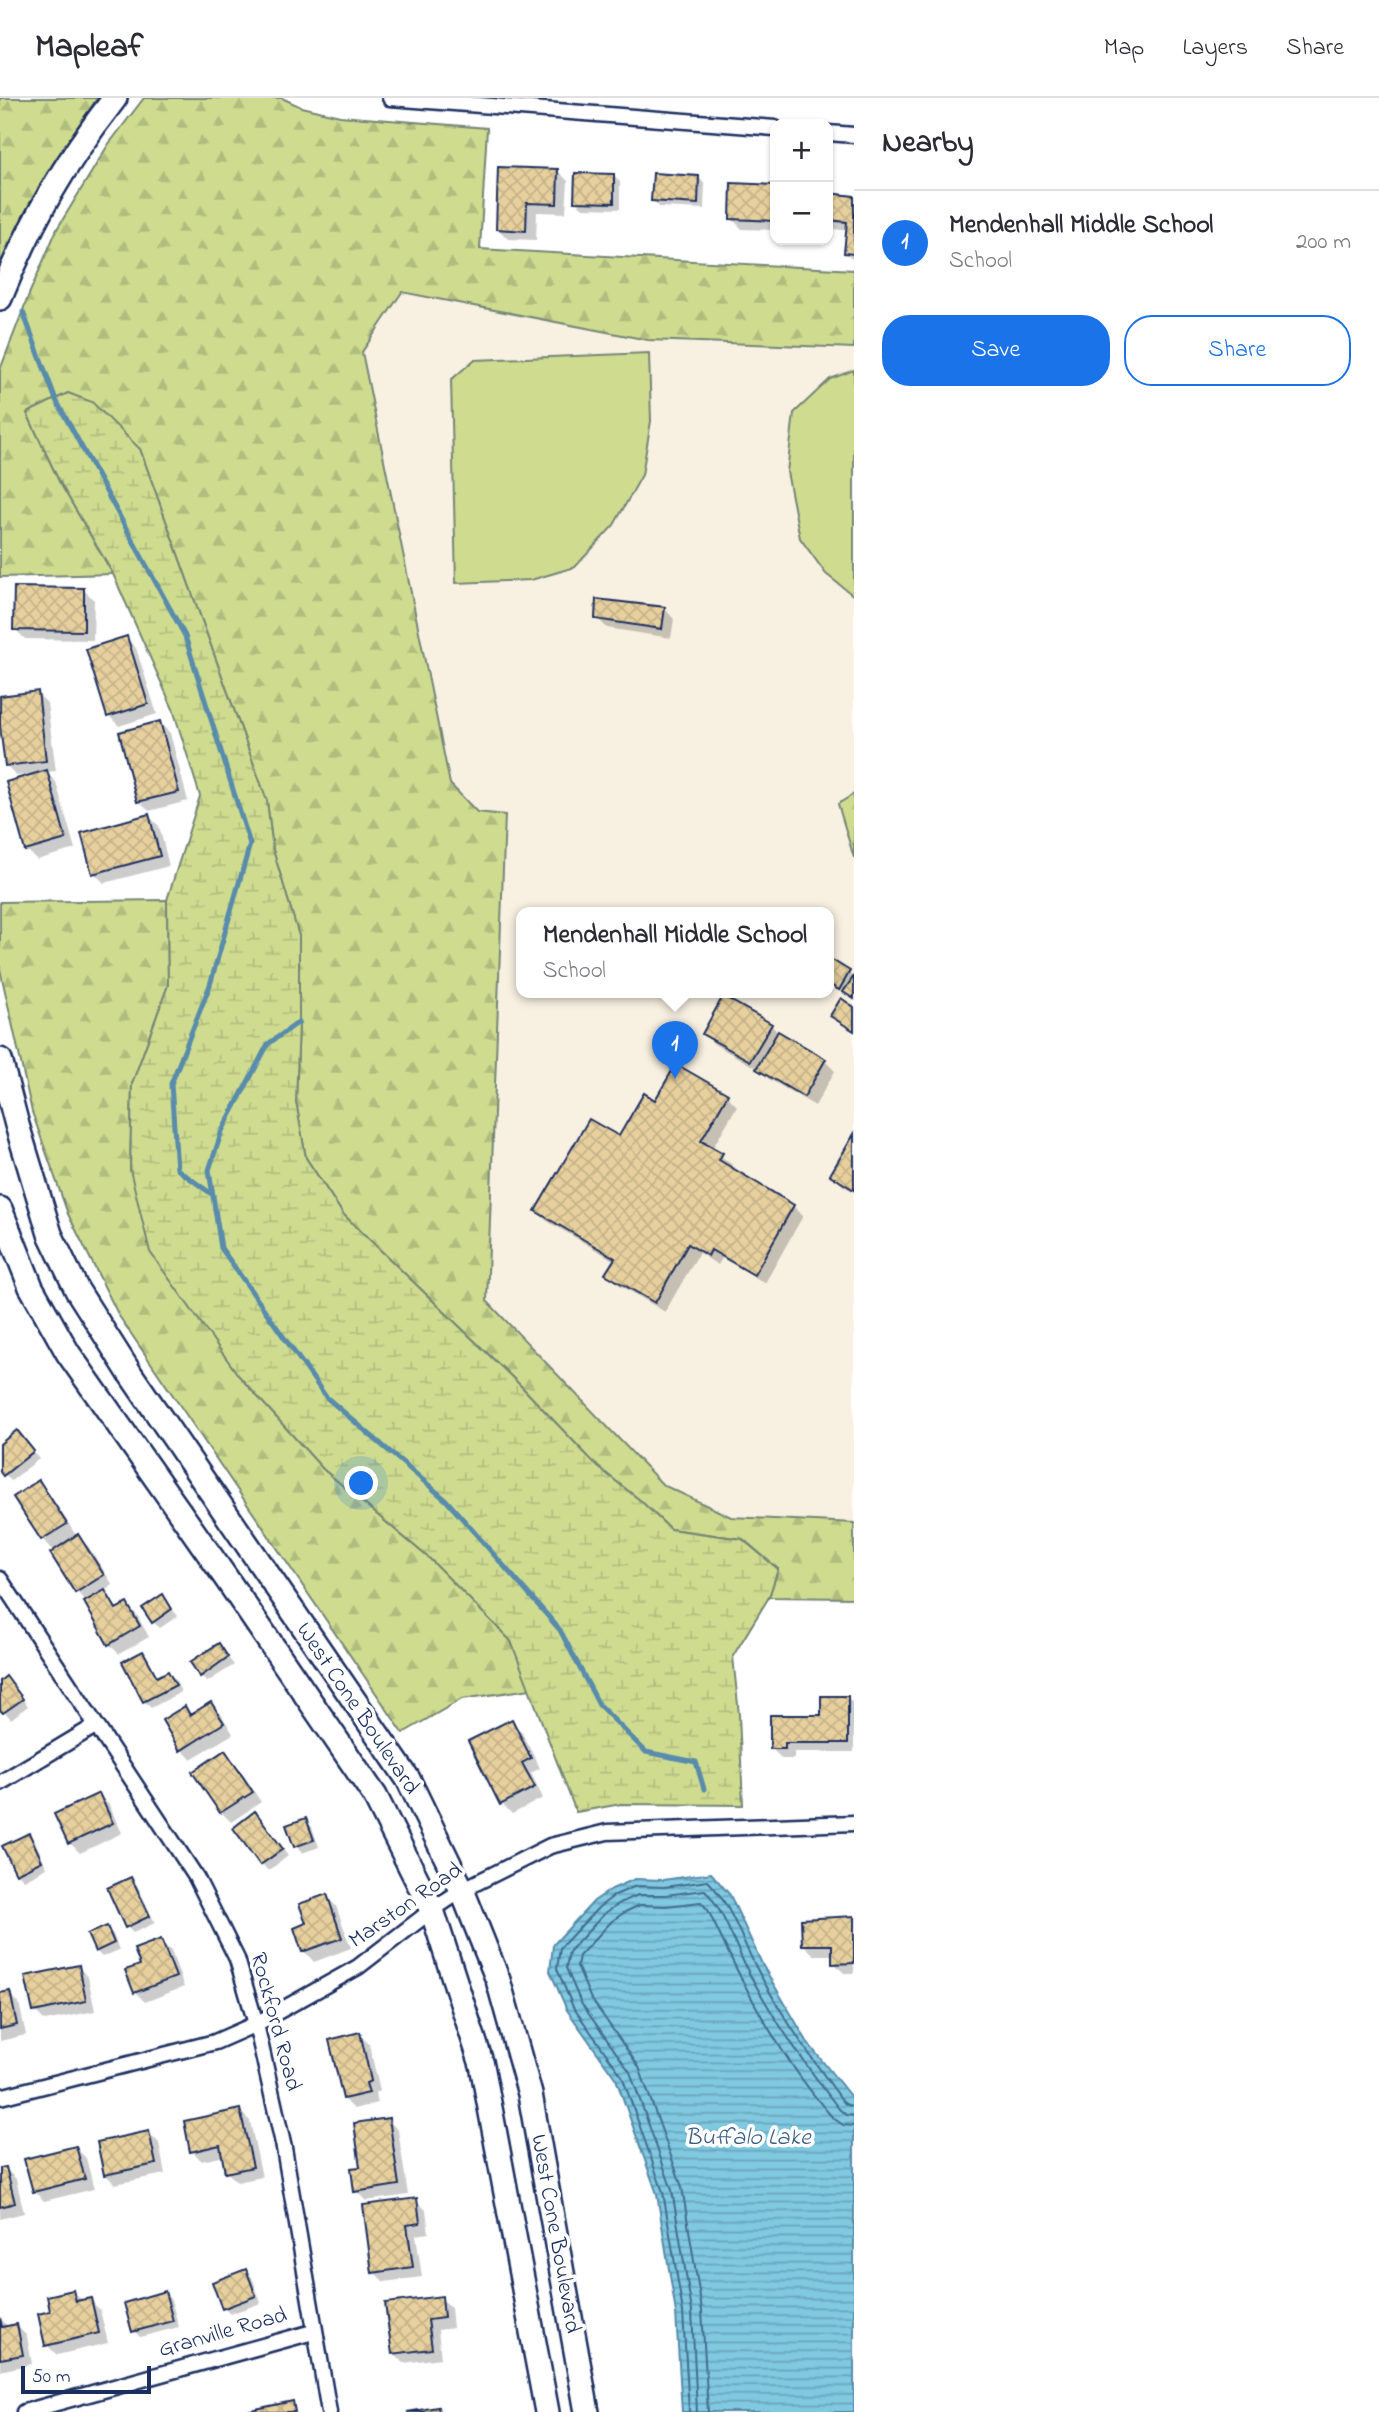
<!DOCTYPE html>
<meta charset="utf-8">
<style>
body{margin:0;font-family:"Indie Flower",sans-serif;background:#f2f2f3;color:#2b2b33}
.controls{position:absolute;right:21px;top:21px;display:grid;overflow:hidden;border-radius:14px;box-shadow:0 2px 5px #0004}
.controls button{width:63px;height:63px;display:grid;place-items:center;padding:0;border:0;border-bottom:2px solid #e1e1e2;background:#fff;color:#2b2b33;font:35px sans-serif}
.scale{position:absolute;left:21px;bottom:18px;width:130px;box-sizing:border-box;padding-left:7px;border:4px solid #1b2f5e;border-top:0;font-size:19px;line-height:24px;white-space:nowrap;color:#1b2f5e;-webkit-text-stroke:5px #fff;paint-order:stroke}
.you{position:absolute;left:362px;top:1386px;width:24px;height:24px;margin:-18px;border:5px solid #fff;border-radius:50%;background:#1a73e8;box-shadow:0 0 0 10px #1a73e833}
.badge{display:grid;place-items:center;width:46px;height:46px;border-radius:50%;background:#1a73e8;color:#fff;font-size:23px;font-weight:700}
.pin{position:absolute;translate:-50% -58px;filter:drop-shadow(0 2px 4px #0008)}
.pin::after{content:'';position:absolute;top:37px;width:24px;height:21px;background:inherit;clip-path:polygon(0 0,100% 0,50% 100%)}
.popup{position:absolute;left:516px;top:809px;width:318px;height:91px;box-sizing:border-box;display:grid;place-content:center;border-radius:14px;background:#fff;filter:drop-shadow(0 2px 5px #0005);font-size:23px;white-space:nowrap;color:#7c7c81}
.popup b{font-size:26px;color:#2b2b33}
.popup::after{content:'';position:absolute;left:50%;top:100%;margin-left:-14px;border:14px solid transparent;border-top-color:#fff}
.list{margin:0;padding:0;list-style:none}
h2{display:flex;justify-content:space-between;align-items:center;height:91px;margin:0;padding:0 28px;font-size:30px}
h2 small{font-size:23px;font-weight:400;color:#7c7c81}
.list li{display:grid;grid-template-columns:46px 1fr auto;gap:21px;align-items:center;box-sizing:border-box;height:105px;padding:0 28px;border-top:2px solid #e1e1e2}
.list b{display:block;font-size:26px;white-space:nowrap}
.list p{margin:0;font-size:23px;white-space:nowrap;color:#7c7c81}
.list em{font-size:23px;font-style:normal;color:#7c7c81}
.actions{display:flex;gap:14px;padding:21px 28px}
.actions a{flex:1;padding:16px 0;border:2px solid #1a73e8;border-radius:28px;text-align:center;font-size:24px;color:#1a73e8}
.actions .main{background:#1a73e8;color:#fff}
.map{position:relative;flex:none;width:854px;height:2314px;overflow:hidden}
header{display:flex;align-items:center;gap:42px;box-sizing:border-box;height:98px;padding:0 35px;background:#fff;border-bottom:2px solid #e1e1e2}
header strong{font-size:33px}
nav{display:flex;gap:38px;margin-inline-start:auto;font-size:24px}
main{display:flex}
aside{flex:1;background:#fff}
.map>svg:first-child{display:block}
.built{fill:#f8f1e2;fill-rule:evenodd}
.forest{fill:url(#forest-firs);stroke:#758676;stroke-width:2}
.wetland{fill:url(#wetland-marsh);stroke:#758676;stroke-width:2}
.pitch{fill:#cfdc8f;stroke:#758676;stroke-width:2}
.water{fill:url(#water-rules);stroke:#588bac;stroke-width:2}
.shadow{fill:#0003}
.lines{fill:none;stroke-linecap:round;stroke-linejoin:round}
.shore{stroke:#436d92;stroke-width:2}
.stream{stroke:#588bac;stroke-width:5}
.building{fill:url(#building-cross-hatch);stroke:#1b2f5e;stroke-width:2}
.minor-casing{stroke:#1b2f5e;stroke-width:19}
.primary-casing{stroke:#1b2f5e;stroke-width:28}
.minor{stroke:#fff;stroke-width:14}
.primary{stroke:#fff;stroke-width:23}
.labels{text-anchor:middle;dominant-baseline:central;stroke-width:7;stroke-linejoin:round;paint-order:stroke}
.street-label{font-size:23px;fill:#1b2f5e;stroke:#fff}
.water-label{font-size:24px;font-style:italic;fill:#395d85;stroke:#fff}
</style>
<header>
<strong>Mapleaf</strong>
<nav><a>Map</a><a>Layers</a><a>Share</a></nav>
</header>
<main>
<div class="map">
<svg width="854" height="2314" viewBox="0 0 854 2314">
<defs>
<pattern id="forest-firs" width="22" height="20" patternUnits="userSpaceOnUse" patternTransform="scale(1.75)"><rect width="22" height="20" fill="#cfdc8f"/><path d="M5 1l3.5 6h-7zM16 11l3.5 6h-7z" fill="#b1bd7e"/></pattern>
<pattern id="wetland-marsh" width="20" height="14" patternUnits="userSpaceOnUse" patternTransform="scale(1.75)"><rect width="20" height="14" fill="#cfdc8f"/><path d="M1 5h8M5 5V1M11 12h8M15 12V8" fill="none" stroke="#b1bd7e"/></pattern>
<pattern id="water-rules" width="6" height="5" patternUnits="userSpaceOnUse" patternTransform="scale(1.75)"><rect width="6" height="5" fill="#80c9e0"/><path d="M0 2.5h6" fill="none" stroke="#68a4b9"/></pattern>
<pattern id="building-cross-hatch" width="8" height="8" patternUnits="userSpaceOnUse" patternTransform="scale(1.75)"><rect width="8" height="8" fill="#e8d09e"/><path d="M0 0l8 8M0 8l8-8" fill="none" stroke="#c6b38a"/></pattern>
</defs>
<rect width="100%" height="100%" fill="#fff"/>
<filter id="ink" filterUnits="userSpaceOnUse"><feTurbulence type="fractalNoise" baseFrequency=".0143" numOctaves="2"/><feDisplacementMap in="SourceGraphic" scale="14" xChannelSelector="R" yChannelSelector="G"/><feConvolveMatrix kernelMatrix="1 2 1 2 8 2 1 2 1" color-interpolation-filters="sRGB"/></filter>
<g filter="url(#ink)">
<path class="built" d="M402 194 648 242 854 250V696L838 706 854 760V1425L731 1419 663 1387 487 1203 505 717 477 714 450 687 362 254ZM521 815H829V895H521Z"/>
<g class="forest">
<path d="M0 0H97L34 99 0 173Z"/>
<path d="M144 0H282L301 9 340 18 487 30 480 151 854 172V250L648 242 402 194 362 254 450 686 477 714 505 717 487 1203 663 1387 731 1419 854 1425V1500L769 1499 778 1471 743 1441 670 1431 641 1403 598 1369 518 1285 343 1116 306 1060 296 1004 299 924V839L273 752 267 703 140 351 68 295 27 315 59 383 113 476 0 479V272L30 194 57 131 108 47Z"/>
<path d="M854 696V760L838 706Z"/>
<path d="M167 802 168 887 132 986 130 1072 239 1278 323 1371 430 1461 511 1543 531 1591 462 1601 403 1635 119 1218 68 1116 32 1014 0 871V804Z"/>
</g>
<path class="wetland" d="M68 295 92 304 140 351 267 703 273 752 299 838V924L296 1004 306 1060 343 1116 518 1285 598 1369 641 1403 670 1431 742 1441 778 1471 769 1499 733 1558 739 1617 743 1707 621 1706 576 1714 511 1543 430 1461 323 1371 239 1278 150 1154 130 1072 132 986 168 887 167 802 200 698 173 611 113 476 59 383 27 315Z"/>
<g class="pitch">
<path d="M649 255 651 323 642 377 614 427 575 469 531 482 456 485 451 282 474 262Z"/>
<path d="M854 272V498L826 476 800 440 787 374 794 315 830 281Z"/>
</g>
<path class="water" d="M711 1775 730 1797 763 1868 808 1945 854 2003V2314H682L676 2215 657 2096 616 1981 567 1912 550 1873 553 1847 594 1803 612 1791 635 1781 663 1782Z"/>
<g class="shadow">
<path d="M558 73 568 83 566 115 537 114 536 142 508 141 498 131Z"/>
<path d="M613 77 620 84V111L583 110 576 104Z"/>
<path d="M699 80 705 86 704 111 659 109 653 102Z"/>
<path d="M733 87 775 89V132L742 131 732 121Z"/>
<path d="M828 97 854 99V163L846 155 848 133 828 130Z"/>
<path d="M84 492 94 502 93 542 25 541 15 531Z"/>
<path d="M664 510 674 521 671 540 607 530 597 520Z"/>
<path d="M126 540 136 550 157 616 119 628 109 618Z"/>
<path d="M37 595 47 605 56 673 46 674 56 684 75 751 37 762 27 752 32 676 17 678 6 667 0 599Z"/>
<path d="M160 625 170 635 188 703 149 713 139 703Z"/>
<path d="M149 718 159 728 169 768 104 785 94 775Z"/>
<path d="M829 862 854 879V902L847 895 846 897 829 887Z"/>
<path d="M771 927 780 937 825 963 835 973 815 1008 769 981 758 971 714 946 704 936Z"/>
<path d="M727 998 737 1008 712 1051 732 1067 729 1071 793 1108 803 1118 765 1185 722 1160 718 1167 699 1155 665 1214 618 1186 608 1176 615 1163 547 1123 537 1113 619 1041 655 1004Z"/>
<path d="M854 1040V1094L842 1087 832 1077Z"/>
<path d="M23 1341 39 1361 11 1383 0 1371V1347Z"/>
<path d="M39 1385 49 1395 77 1439 88 1448 113 1487 104 1493 119 1512 127 1507 137 1517 149 1539 119 1556 109 1546 87 1505 77 1494 52 1455 55 1454 42 1441 15 1400Z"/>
<path d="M162 1499 178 1518 160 1530 153 1524Z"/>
<path d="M218 1547 234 1567 207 1584 201 1578Z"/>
<path d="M143 1555 149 1562 159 1580 168 1575 175 1581 181 1594 151 1610 144 1603Z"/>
<path d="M0 1585 12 1587 28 1608 11 1621 0 1609Z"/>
<path d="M848 1600 854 1606V1654H794V1661H782L771 1650 823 1618Z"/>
<path d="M211 1606 221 1616 233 1636 191 1661 181 1651 185 1610 192 1618Z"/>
<path d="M511 1623 521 1633 540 1670 531 1675 543 1700 512 1716 502 1706Z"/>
<path d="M225 1654 235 1664 261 1704 231 1724 221 1714Z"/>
<path d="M99 1697 109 1707 122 1735 80 1755 70 1745Z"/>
<path d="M255 1716 288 1758 268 1773 235 1731Z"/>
<path d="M306 1722 312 1729 319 1749 302 1755 296 1748Z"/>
<path d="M28 1737 35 1743 47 1770 24 1782 17 1775Z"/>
<path d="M131 1781 137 1787 155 1825 133 1835 127 1829Z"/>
<path d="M326 1798 336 1808 351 1850 314 1864 304 1853 296 1831 308 1826Z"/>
<path d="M854 1820V1875H844L834 1865V1857H814L803 1846Z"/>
<path d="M106 1830 113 1836 119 1852 102 1859 96 1853Z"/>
<path d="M160 1843 171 1853 184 1889 145 1904 135 1894 142 1868Z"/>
<path d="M78 1869 88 1879 95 1913 45 1923 35 1913Z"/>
<path d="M9 1895 19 1905 26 1937 0 1943V1897Z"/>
<path d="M359 1936 369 1946 380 1993 375 1995 378 2005 354 2011 344 2001Z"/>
<path d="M240 2013 250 2023 262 2079 237 2084 227 2074 224 2058 202 2063 192 2053Z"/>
<path d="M388 2022 398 2032 408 2097 366 2103 356 2093 362 2070Z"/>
<path d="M149 2035 159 2045 165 2076 115 2086 105 2076Z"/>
<path d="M76 2050 86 2060 94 2091 44 2103 34 2093Z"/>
<path d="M6 2071 16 2081 24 2115 0 2121V2072Z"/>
<path d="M416 2102 426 2112 429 2135 416 2137 422 2179 384 2184 374 2174Z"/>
<path d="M245 2173 252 2179 261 2205 230 2216 224 2210Z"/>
<path d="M73 2194 83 2203 90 2202 100 2212 108 2245 57 2257 47 2247 52 2214Z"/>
<path d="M165 2195 171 2202 179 2229 140 2239 134 2233Z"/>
<path d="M441 2200 451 2210 453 2230 438 2232 441 2260 404 2265 394 2255Z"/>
<path d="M0 2220 9 2229 17 2228 27 2238 32 2266 0 2273Z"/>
</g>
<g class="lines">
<g class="shore">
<path d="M689 2314 683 2214 663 2094 622 1978 573 1909 557 1871 560 1850 599 1809 615 1797 636 1788 664 1789 708 1783C732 1808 741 1841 757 1871 782 1919 813 1963 845 2006L854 2009"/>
<path d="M697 2314 692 2213 672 2092 630 1974 581 1905 566 1870 569 1854 605 1815 620 1805 638 1797H665L705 1792C726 1816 735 1849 750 1877 776 1925 806 1968 839 2011L846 2017 854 2018"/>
<path d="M708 2314 702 2212 682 2089 639 1969 590 1899 577 1868 579 1858 612 1823 625 1814 640 1807 666 1808 701 1804 708 1812C742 1885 779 1959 833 2020L843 2027 854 2028"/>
</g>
<g class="stream">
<path d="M23 214 56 302 185 538 250 746 210 887 171 986 177 1071 213 1097"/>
<path d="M299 924 268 946 222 1033 209 1072 221 1150 326 1299 446 1402 560 1532 599 1607 646 1654 696 1664 704 1691"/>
</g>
</g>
<g class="building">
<path d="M498 69 558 71 557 106 527 105 526 133 496 131Z"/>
<path d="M575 75 614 76V105L574 104Z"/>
<path d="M653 75 699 78 698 106 651 103Z"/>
<path d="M731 85 775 87V123L730 121Z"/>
<path d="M828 95 854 98V156L844 155 847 124 828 122Z"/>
<path d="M14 489 84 490V533L13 532Z"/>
<path d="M596 501 665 509 662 531 595 521Z"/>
<path d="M127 538 148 606 107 619 86 551Z"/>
<path d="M38 593 46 663 5 668 0 628V598Z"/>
<path d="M160 623 179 694 137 704 119 634Z"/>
<path d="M47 672 66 741 25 753 6 684Z"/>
<path d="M149 716 160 758 92 776 81 735Z"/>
<path d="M829 860 850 873 839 892 829 886Z"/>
<path d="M854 878V901L843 894Z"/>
<path d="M723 898 772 926 750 963 702 936Z"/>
<path d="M841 900 854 909V933L830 918Z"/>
<path d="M778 933 826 961 804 999 756 971Z"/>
<path d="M676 966 728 996 701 1043 723 1055 719 1062 794 1107 754 1177 711 1152 708 1158 688 1146 655 1205 605 1176 615 1160 535 1113 589 1021 619 1038 644 995 655 1002Z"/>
<path d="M854 1036V1092L830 1077Z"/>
<path d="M17 1332 34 1353 3 1378 0 1374V1346Z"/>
<path d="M39 1382 67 1426 41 1442 13 1399Z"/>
<path d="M78 1436 104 1477 75 1495 50 1455Z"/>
<path d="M105 1492 116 1511 127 1505 140 1528 108 1547 84 1504Z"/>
<path d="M163 1496 172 1511 152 1525 142 1510Z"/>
<path d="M219 1545 228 1559 200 1579 190 1564Z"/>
<path d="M143 1553 157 1579 168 1573 176 1587 143 1604 122 1564Z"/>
<path d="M6 1578 23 1601 3 1615 0 1612V1583Z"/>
<path d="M821 1598H848V1645H785V1651H770V1617H821Z"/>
<path d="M211 1604 224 1625 180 1653 162 1622 185 1608 190 1617Z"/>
<path d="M512 1621 531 1660 522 1665 535 1689 500 1707 468 1643Z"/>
<path d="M225 1652 253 1694 220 1715 192 1674Z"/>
<path d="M99 1695 113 1725 68 1746 54 1716Z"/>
<path d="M255 1713 283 1751 260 1767 233 1730Z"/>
<path d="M306 1720 314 1742 294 1749 286 1727Z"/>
<path d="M29 1735 42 1763 16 1776 2 1748Z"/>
<path d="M131 1779 150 1818 125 1830 107 1790Z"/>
<path d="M327 1796 342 1840 302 1854 294 1830 306 1825 299 1806Z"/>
<path d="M854 1818V1865L832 1866V1847H802L801 1821Z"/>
<path d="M107 1828 114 1845 95 1854 87 1836Z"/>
<path d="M161 1841 176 1879 134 1895 125 1872 140 1867 134 1851Z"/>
<path d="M79 1867 86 1903 33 1914 25 1878Z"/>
<path d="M10 1893 17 1927 0 1931V1895Z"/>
<path d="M360 1934 371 1983 366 1985 369 1995 343 2001 329 1942Z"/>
<path d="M240 2011 253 2069 225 2075 220 2047 190 2054 184 2023Z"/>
<path d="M389 2020 399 2087 354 2094 351 2070 360 2069 354 2025Z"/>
<path d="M149 2033 156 2066 104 2077 97 2044Z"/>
<path d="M76 2048 85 2081 33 2094 24 2061Z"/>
<path d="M6 2069 15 2105 0 2109V2070Z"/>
<path d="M417 2100 420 2125 407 2127 413 2169 372 2175 363 2107Z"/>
<path d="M246 2171 256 2198 222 2211 212 2184Z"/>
<path d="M73 2192 76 2203 91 2200 99 2235 45 2248 38 2216 50 2213 47 2198Z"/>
<path d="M165 2193 173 2223 132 2234 124 2205Z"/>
<path d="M442 2198 444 2220 428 2222 432 2251 392 2256 385 2205Z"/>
<path d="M0 2220 2 2229 17 2226 23 2257 0 2261Z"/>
<path d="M293 2303 295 2314H242Z"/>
<path d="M438 2309 439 2314H407Z"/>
</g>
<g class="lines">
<g class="minor-casing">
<g id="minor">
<path d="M390 0 775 30"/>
<path d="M828 35 854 37"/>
<path d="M0 1481 196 1779 237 1861 256 1926 284 2050 329 2314"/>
<path d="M0 1685 95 1628"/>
<path d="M0 1999 215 1944 256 1926 358 1869 432 1812 462 1792 550 1748 607 1734 854 1725"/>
<path d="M24 2314 313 2234"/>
</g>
</g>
<g class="primary-casing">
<g id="primary">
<path d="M0 200C30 125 65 64 115 0"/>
<path d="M0 962 17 1027 50 1136 77 1192 131 1277 408 1681 462 1792 498 1882 530 1996 587 2314"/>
<path d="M0 1111 31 1189 68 1255 226 1480 375 1698 432 1812 482 1967 547 2314"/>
</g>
</g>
<use href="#minor" class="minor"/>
<use href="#primary" class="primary"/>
</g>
</g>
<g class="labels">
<g class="street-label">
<text transform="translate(357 1611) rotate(56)">West Cone Boulevard</text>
<text transform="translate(406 1808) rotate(-35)">Marston Road</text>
<text transform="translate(275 1924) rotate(75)">Rockford Road</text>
<text transform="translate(555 2136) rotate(80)">West Cone Boulevard</text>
<text transform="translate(223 2235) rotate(-16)">Granville Road</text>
</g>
<g class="water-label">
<text x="748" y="2040">Buffalo Lake</text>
</g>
</g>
</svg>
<div class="controls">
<button>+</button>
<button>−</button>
</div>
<div class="scale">50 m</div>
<div class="you"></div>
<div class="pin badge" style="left:675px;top:981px">1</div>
<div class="popup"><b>Mendenhall Middle School</b>School</div>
</div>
<aside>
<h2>Nearby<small></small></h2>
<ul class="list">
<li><span class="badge">1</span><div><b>Mendenhall Middle School</b><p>School</p></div><em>200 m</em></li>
</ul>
<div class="actions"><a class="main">Save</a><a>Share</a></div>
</aside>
</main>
